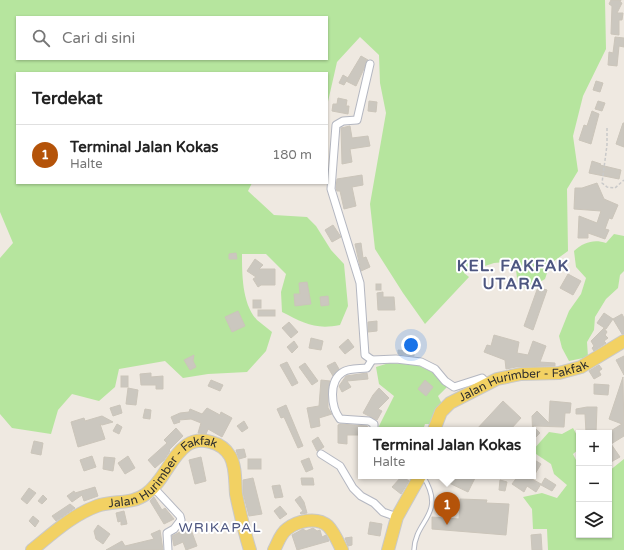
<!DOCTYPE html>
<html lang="id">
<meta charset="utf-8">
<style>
body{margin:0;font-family:"Varela Round",sans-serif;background:#f6f6f6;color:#222}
.controls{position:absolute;right:12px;bottom:12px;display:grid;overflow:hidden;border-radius:0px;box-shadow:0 1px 3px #0004}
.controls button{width:36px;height:36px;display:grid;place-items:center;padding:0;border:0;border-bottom:1px solid #e0e0e0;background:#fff;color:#222;font:20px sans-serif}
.you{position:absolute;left:411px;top:345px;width:14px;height:14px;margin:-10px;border:3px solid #fff;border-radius:50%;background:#1a73e8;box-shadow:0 0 0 6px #1a73e833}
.badge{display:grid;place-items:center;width:26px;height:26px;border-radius:50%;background:#b45309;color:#fff;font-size:13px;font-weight:700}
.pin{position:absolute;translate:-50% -33px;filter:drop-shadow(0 1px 2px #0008)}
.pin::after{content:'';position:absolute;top:21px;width:14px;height:12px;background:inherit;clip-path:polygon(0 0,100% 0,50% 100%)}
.popup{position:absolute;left:358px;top:427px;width:178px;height:52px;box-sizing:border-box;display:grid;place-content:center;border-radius:0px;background:#fff;filter:drop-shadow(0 1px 3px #0005);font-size:13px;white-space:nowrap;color:#767676}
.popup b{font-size:15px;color:#222}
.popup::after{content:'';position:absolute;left:50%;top:100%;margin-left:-8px;border:8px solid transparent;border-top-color:#fff}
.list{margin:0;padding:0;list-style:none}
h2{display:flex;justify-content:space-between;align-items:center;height:52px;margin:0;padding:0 16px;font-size:17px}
h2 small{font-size:13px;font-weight:400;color:#767676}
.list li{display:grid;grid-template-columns:26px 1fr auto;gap:12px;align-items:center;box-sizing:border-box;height:60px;padding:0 16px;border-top:1px solid #e0e0e0}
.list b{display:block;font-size:15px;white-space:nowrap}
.list p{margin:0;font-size:13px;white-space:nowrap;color:#767676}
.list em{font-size:13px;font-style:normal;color:#767676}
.icon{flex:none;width:22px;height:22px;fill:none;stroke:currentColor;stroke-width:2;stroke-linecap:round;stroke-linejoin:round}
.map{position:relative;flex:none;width:624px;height:550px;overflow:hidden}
.search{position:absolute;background:#fff;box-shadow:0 1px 3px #0004;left:16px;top:16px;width:312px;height:44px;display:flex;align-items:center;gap:10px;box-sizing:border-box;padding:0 14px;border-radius:0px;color:#767676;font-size:15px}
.panel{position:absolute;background:#fff;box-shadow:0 1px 3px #0004;left:16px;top:72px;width:312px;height:112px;border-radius:0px}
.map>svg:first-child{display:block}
.green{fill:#b6e59e;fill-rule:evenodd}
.building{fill:#cbc7bf;stroke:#cbc5ba}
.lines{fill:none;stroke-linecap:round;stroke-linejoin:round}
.lane-casing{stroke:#b4b7c1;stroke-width:5.5}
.street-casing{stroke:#b4b7c1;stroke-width:9}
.primary-casing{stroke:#c9c9c9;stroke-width:14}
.path{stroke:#c9c9c9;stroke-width:1.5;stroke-dasharray:3 2;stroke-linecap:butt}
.lane{stroke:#fff;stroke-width:3.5}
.street{stroke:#fff;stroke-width:7}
.primary{stroke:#f2d163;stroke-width:12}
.labels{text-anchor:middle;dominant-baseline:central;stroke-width:4;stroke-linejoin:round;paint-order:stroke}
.street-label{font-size:12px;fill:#2e2e2e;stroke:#fff}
.quarter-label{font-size:14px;letter-spacing:1px;fill:#4d5680;stroke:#fff}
.district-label{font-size:16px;font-weight:bold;letter-spacing:1px;fill:#4d5680;stroke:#fff}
</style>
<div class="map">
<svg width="624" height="550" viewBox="0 0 624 550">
<rect width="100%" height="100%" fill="#efe9e1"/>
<g class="green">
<path d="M0 0H605L606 49 583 96 573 136 578 171 567 189 568 251 550 264 545 279 530 288 518 287 515 261 494 263 464 273 469 277 425 324 403 293 375 249 370 204 386 113 380 83 379 55 360 37 337 62 327 106V73H17V183H252L248 191 274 215 307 217 316 226 331 250 344 264 348 306 340 325C315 330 304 323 282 312L281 292 286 274 266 254H242C242 274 242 304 257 320 262 324 267 328 272 332L266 351 247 372 208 374 183 378 165 361 119 369 115 387 99 401 72 394 58 410 51 434 12 428 0 414V258L13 243 0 212ZM17 17H327V59H17Z"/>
<path d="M614 234 624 236V271L620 275 618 288 606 299 595 317 594 330 587 342 588 357 569 361 562 348 559 336 569 311 581 294 586 278 576 267 574 251C584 242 594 239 606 243Z"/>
<path d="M389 363 417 365 432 372 447 387 438 396 442 404 431 424H425L423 430H377L394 396 379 384 376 367Z"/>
<path d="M573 428 579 439V449L573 454 579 466V535H609V471L624 459V550H548L547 529H533L532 509 523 497 542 493 557 498 567 485 554 474 551 464 533 452V450L549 432 562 434Z"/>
</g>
<g class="building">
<path d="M611 0H621L620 2 622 3 617 13H623L622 20H619V35L611 34 612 6 609 4Z"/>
<path d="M615 37 624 38V47L619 46 617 66 608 65 609 52 613 53Z"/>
<path d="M361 56 368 60 356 86 346 81Z"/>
<path d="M343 75 348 78 344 85 339 83Z"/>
<path d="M596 81 603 83 600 92 593 90Z"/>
<path d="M338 98 347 100 346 106H349L348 114 332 111 333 104H337Z"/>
<path d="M369 101 377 102 376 112 368 111Z"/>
<path d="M598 101 605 103 602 111 595 109Z"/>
<path d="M592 111 599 114 591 144 579 140 584 125 587 126Z"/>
<path d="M623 123H624V147L616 144Z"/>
<path d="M350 126 352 138 368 136 370 146 350 149 352 162 342 164 341 128Z"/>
<path d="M592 161 601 164 600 165 621 170 619 179 589 173Z"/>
<path d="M362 175 363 185 352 187 356 206 344 209 340 191H337L336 188 337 179Z"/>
<path d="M597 183 604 199 618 205 612 219 609 218 605 229 609 230 605 239 588 233V238H578L579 216 597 223 601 211 574 209 575 188H582Z"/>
<path d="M333 225 341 237 332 242 325 230Z"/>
<path d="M361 243 363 258 366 257 370 267 361 271 355 244Z"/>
<path d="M236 253 237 259H229V254Z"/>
<path d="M255 259 263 265 259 269H275V285H261L258 287 253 279 256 277 247 271Z"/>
<path d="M568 274 581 281 573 295 560 288Z"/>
<path d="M307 282 311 304 295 306 294 294H300L299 283Z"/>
<rect x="376" y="284" width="5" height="6"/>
<path d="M538 287 547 290 533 330 524 326Z"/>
<path d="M383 292V297H394L395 310H378L377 293Z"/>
<path d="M328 296 329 305 321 306 320 297Z"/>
<rect x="253" y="300" width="8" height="8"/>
<rect x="258" y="310" width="17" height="6"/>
<path d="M238 311 245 326 232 332 225 317Z"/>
<path d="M604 313 613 319 606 329 597 323Z"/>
<path d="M622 314 624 318V334H622L613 319Z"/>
<path d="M377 321V331L368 332V322Z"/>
<path d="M289 322 298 332 291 338 282 328Z"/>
<path d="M604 328 607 332 605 335 608 338 604 341 606 343 594 351 592 348 594 346 591 341Z"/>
<path d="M494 335 519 342 517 353 528 355 533 341 546 346 540 362 555 363V366L516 367 506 369 505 360 484 352 487 345 491 346Z"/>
<path d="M311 338 323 341 321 350 309 348Z"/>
<path d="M348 339 354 347 345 354 339 347Z"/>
<path d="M294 341 298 347 292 353 287 347Z"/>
<path d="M398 350 414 352V356L398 354Z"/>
<path d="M194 355 193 361 196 367 190 370 184 360Z"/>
<path d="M624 356V375L616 360Z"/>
<path d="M287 362 298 383 292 386 280 365Z"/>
<path d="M335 362 339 369 333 376 327 366Z"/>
<path d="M305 363 318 381 312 385 299 367Z"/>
<path d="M599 365 602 369 599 371 601 375 594 379 589 371Z"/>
<path d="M151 373V377L163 376V389H156V385H141L140 374Z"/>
<path d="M367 373 368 379 347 381 351 387 342 392 339 386 346 376Z"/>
<rect x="121" y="376" width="7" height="11"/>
<path d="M623 377 624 436 611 444 620 457 611 462 609 459V432L622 424 609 419Z"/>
<path d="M211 380 223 385 220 391 208 386Z"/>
<path d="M321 380 330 381 328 395V408L332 414 319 418 320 426 311 428 307 408 319 406Z"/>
<path d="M425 380 433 387 426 396 418 389Z"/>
<path d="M594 384 609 385 608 395 594 394Z"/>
<path d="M128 388 138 390 136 405 126 404Z"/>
<path d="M379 388 389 398 378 409 382 411 377 420 363 413 373 395Z"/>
<path d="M503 401 521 418 510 430H476Z"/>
<path d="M550 401 571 403 570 413H565L564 427 533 426 540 433 533 440 532 416 537 411 549 423Z"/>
<path d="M120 405 122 413 113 416 110 408Z"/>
<path d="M286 405 303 446 298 448 284 417 281 418 277 409Z"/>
<path d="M587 407H597L596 433H586L585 414H576V409Z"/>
<path d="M207 408 220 415 221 412 232 418 222 437 208 429 206 434 198 433 201 423 191 419 179 420 180 422 174 424 171 417 180 413 189 412 190 409 202 414Z"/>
<path d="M145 409 151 410 150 419 143 418Z"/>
<path d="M102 416 113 422 102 425 100 424 105 439 78 447 71 422 84 418 85 421Z"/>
<path d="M244 421 248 428 242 432 237 426Z"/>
<path d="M117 424 122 427 119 434 113 431Z"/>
<path d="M340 424 367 426 369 430H361V435H347V444L338 443V425Z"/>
<path d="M176 428 183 436 169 450 170 451 164 460 155 468 148 460 167 443 164 440Z"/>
<path d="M318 437 324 447 317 451 312 441Z"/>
<path d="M34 441 43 443 41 455 31 453Z"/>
<path d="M244 449 246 457 239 459 236 450Z"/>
<path d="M92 456 96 467 84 471 80 460Z"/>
<path d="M128 456 135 468 125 474 118 463Z"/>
<path d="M104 457 115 458 113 471 103 469Z"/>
<path d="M201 457 206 481 195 484 189 460Z"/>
<path d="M309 458 313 469 306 472 301 461Z"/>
<rect x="248" y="459" width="13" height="10"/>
<path d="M533 459 541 464 532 479 541 484 536 492 527 486 524 492 512 484 518 476H533Z"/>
<path d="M402 476 409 481 401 494 392 487Z"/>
<path d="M447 476H476L468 492 445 481Z"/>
<path d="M253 478 262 514 249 516 243 493V480Z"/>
<path d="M301 478H313L314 485H302Z"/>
<path d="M545 478 556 485 552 491 541 485Z"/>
<path d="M500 480 507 482 505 491 499 490Z"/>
<path d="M280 485 283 497 275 498 272 486Z"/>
<path d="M95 487 98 496 84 501 82 495 72 502 67 496 74 491 75 493Z"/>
<path d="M29 488 36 493 27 504 21 499Z"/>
<path d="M43 495 47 499 42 504 38 501Z"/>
<path d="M300 496 304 502 307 513 301 514 300 513 303 511 295 500Z"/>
<path d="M154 497 162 510 165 508 174 519 164 524 150 501Z"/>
<path d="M460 499 487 500 486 503 509 504 506 535 432 529V517L459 519Z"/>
<path d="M70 504 75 508 56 521 52 516Z"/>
<path d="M280 506 287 514 280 519 274 511Z"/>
<path d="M124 511 127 524 121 525V521L118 522 116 513Z"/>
<path d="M33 516 39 521 35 527 29 521Z"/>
<path d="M370 522 382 524 380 536 368 534Z"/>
<path d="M98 525 110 534 103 544 96 539 94 531Z"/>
<path d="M190 527 197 546 186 550 183 542 174 546 172 536Z"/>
<path d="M313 528 317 531 320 530 322 537 326 535 329 541 297 550 292 535 303 529 306 531Z"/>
<path d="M160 530 163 550H106L122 541 125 546 154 539 151 534Z"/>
<path d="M541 534 542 550H532L531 535Z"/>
<path d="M352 537V545L348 546 345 538Z"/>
</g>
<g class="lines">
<g class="lane-casing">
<path id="lane" d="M414 550C415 519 447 515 423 476"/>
</g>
<g class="street-casing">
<g id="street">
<path d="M370 64 357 120 343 121 336 125 331 189 360 283 365 355 372 360 396 359 421 362 435 369 445 381 454 387 482 378 488 384"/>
<path d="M372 360 367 368C359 369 349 368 343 372 328 381 331 407 340 419L369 421 374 424V430"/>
<path d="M321 454 340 466 353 488 361 496 374 503 383 512 397 517"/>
<path d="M153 487 180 516 181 520 174 529 167 533 168 550"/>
</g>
</g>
<g class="primary-casing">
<g id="primary">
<path id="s1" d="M434 430 441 412 450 403 497 379 521 374 559 373 581 367 624 341"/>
<path id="s2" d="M32 550C52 534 72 515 97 506 114 500 131 505 146 494 164 481 170 457 187 445 200 436 222 442 230 456 236 466 235 482 236 494 240 513 244 531 250 550"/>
<path d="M274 550C278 543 280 534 287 529 297 521 317 516 328 526 334 532 338 542 342 550"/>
<path d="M388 550 397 517 420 476"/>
</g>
</g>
<path class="path" d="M607 128V145L602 183 607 187 615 188 624 180"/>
<use href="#lane" class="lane"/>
<use href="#street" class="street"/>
<use href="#primary" class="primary"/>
</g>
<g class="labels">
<g class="street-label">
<text stroke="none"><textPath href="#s1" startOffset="110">Jalan Hurimber - Fakfak</textPath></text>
<text stroke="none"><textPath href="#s2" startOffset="158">Jalan Hurimber - Fakfak</textPath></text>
</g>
<g class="quarter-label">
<text x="220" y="527">WRIKAPAL</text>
</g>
<g class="district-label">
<text x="513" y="266">KEL. FAKFAK<tspan x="513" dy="18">UTARA</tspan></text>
</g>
</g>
</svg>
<div class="controls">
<button>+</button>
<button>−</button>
<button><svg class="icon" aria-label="layers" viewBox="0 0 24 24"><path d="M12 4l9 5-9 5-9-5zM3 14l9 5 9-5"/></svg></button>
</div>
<div class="you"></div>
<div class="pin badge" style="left:447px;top:525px">1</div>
<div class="popup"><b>Terminal Jalan Kokas</b>Halte</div>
<div class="search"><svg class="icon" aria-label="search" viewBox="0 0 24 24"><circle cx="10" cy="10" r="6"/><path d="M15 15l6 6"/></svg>Cari di sini</div>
<section class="panel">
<h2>Terdekat<small></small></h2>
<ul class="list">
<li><span class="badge">1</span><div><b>Terminal Jalan Kokas</b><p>Halte</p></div><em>180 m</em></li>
</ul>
</section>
</div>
